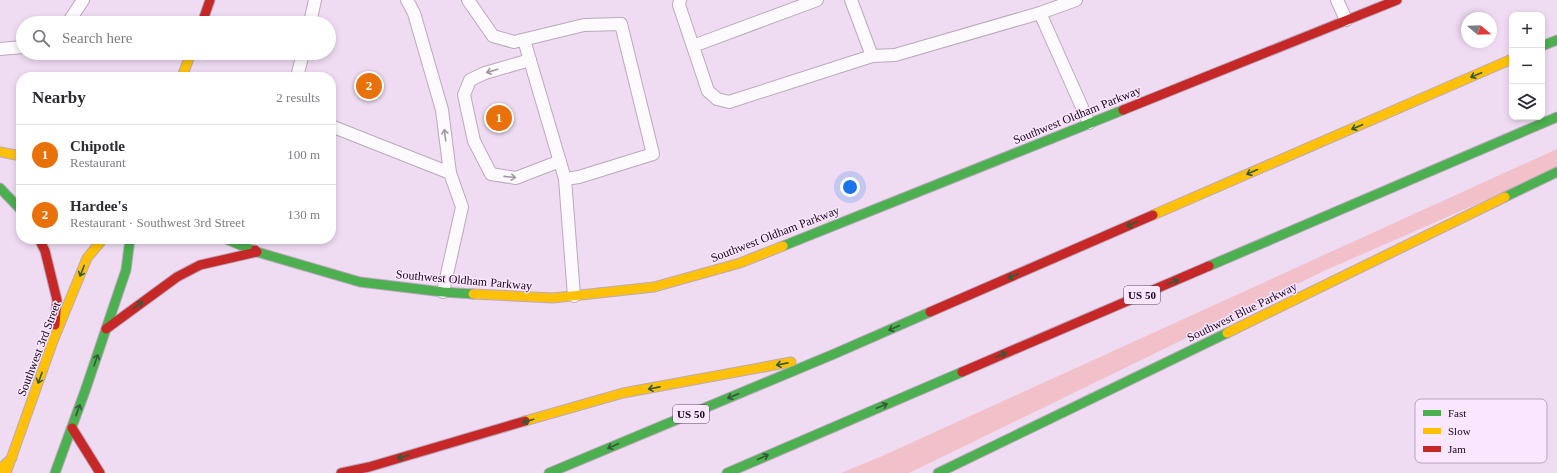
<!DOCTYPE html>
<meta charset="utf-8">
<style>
body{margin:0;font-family:Georgia,serif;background:#f2f2f3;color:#2b2b33}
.controls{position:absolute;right:12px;top:12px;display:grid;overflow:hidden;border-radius:8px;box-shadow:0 2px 6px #0003}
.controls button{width:36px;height:36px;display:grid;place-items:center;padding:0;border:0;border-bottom:1px solid #e1e1e2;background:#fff;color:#2b2b33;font:20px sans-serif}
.compass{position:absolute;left:1461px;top:12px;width:36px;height:36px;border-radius:50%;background:#fff;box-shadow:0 2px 6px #0003;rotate:109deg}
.you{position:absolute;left:850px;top:187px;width:14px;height:14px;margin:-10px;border:3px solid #fff;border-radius:50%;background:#1a73e8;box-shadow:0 0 0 6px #1a73e833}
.badge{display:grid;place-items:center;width:26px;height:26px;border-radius:50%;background:#b45309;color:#fff;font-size:13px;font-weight:700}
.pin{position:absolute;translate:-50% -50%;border:2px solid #fff;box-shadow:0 1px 4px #0006}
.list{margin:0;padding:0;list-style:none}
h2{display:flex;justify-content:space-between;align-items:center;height:52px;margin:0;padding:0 16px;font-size:17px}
h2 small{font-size:13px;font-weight:400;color:#7c7c81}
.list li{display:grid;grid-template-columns:26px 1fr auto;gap:12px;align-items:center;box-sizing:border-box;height:60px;padding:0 16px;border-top:1px solid #e1e1e2}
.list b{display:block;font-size:15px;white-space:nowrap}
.list p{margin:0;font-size:13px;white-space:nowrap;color:#7c7c81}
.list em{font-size:13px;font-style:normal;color:#7c7c81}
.icon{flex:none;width:22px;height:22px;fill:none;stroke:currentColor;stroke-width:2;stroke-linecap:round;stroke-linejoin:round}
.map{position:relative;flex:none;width:1557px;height:473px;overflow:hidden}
.search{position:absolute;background:#fff;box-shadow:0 2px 6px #0003;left:16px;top:16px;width:320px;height:44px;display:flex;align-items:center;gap:10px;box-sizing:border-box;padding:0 14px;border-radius:22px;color:#7c7c81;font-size:15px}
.panel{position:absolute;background:#fff;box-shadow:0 2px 6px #0003;left:16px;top:72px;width:320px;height:172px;border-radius:16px}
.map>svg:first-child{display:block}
.grass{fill:#f1c0c9}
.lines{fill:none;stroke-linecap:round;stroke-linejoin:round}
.lane-casing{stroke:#baa8bc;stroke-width:14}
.fast-casing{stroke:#baa8bc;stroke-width:11}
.slow-casing{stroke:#baa8bc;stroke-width:11}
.jam-casing{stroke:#baa8bc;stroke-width:11}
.lane{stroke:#fdfafd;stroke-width:12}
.fast{stroke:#4caf50;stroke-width:9}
.slow{stroke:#ffc107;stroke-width:9}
.jam{stroke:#c62828;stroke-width:9}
.oneway{stroke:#a298a3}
.oneway2{stroke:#325a36}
.labels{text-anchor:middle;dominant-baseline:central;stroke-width:3;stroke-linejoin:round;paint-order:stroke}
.shield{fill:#fbe6ff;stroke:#5d4960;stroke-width:1}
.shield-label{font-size:11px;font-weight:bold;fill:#19061c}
.street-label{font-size:12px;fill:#19061c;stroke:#fbe6ff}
.key{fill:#fbe6ff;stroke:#b7a3bb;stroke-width:1}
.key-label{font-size:11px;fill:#19061c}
</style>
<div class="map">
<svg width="1557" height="473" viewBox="0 0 1557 473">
<rect width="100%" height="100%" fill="#efdcf2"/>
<path class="grass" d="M1557 149V169L1326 270 909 473H841L880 457Z"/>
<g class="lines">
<g class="lane-casing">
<g id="lane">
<path d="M407 0 414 13 442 110 450 173"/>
<path d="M468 0 493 36 514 42 584 25 621 24 653 154 579 177 565 179 574 296"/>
<path d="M680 0 679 5 708 91 717 99 729 102 872 56 895 55 1040 13"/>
<path d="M851 0 872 56"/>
<path d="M1076 0 1040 13 1089 123"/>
<path d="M1337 0 1346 20"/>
<path d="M68 23 83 0"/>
<path d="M310 23 315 0"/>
<path d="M524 40 565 179"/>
<path d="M693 46 817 0"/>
<path d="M0 49 23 47"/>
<path d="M530 60 485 73 470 80 464 95 474 141 491 174 516 178 560 161"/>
<path d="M297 77 303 53"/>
<path d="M331 126 450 173 462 207 443 292"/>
</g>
</g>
<g class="fast-casing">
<g id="fast">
<path d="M1542 46 1557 40"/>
<path d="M0 188 21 210"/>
<path d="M1505 197 1557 172"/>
<path d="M226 239 257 252 360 282 443 292 473 294"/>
<path d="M783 246 1123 110"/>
<path d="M1209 266 1557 117"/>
<path d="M55 473 85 391 126 270 130 239"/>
<path d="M549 473 834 354 930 312"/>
<path d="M727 473 962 372"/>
<path d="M938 473 1227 333"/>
</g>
</g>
<g class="slow-casing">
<g id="slow">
<path d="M182 77 191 53"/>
<path d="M0 152 21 156"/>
<path d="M1153 215 1512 59"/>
<path d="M473 294 553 298 654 287 740 263 783 246"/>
<path d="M1227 333 1505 197"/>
<path d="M525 421 623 393 791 362"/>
<path d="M0 469 12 458"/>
<path d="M6 473 53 341 87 258 103 239"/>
</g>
</g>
<g class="jam-casing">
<g id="jam">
<path d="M202 23 210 0"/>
<path d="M1123 110 1397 0"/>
<path d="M39 239 45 251 57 300 55 325"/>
<path d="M930 312 1153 215"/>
<path d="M106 329 177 277 200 265 257 252 255 250"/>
<path d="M962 372 1209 266"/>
<path d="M72 428 100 473"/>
<path d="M341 473 369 467 525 421"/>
</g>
</g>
<use href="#lane" class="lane"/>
<use href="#fast" class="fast"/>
<use href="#slow" class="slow"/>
<use href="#jam" class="jam"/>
</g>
<defs><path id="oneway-shaft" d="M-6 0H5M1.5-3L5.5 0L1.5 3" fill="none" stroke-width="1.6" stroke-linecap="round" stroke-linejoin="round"/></defs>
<g class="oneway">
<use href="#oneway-shaft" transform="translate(492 71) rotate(164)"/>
<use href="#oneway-shaft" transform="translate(445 135) rotate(-97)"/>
<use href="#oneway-shaft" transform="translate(510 177) rotate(6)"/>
</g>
<g class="oneway2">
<use href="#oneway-shaft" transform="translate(1476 75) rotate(157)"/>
<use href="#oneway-shaft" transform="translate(1357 127) rotate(157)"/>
<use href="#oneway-shaft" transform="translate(1252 172) rotate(156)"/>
<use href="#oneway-shaft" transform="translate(1132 224) rotate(156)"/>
<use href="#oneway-shaft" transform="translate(82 271) rotate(112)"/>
<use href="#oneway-shaft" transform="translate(1013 276) rotate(156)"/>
<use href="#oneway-shaft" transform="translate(1173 282) rotate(-23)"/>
<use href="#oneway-shaft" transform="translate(138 305) rotate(-36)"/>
<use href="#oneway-shaft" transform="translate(894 328) rotate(156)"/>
<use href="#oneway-shaft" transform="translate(1001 355) rotate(-23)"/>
<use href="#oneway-shaft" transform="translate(96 360) rotate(-71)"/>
<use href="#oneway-shaft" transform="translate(782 364) rotate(169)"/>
<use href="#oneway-shaft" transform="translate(40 378) rotate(110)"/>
<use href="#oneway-shaft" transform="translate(654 388) rotate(169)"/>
<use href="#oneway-shaft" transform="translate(733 396) rotate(157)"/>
<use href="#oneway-shaft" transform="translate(882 406) rotate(-23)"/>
<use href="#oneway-shaft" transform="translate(78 410) rotate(-70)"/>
<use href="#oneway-shaft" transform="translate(528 421) rotate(164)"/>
<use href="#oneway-shaft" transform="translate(613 446) rotate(157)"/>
<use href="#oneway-shaft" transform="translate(403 457) rotate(164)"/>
<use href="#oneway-shaft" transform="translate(763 457) rotate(-24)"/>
</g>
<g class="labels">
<g class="shield">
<rect x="1124" y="286" width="36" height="18" rx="3"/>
<rect x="673" y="405" width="36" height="18" rx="3"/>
</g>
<g class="shield-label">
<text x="1142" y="295">US 50</text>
<text x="691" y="414">US 50</text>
</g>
<g class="street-label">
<text transform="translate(1077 115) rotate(-22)">Southwest Oldham Parkway</text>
<text transform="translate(775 234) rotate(-21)">Southwest Oldham Parkway</text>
<text transform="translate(464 280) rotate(5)">Southwest Oldham Parkway</text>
<text transform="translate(1242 312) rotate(-26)">Southwest Blue Parkway</text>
<text transform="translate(39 349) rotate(-69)">Southwest 3rd Street</text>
</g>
</g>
<rect x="1415" y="399" width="132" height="64" rx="6" class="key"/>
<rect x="1423" y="410" width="18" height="6" fill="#4caf50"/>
<rect x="1423" y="428" width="18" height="6" fill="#ffc107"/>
<rect x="1423" y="446" width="18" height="6" fill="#c62828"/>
<g class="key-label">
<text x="1448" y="417">Fast</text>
<text x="1448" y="435">Slow</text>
<text x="1448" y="453">Jam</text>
</g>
</svg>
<div class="controls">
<button>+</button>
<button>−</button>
<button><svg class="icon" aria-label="layers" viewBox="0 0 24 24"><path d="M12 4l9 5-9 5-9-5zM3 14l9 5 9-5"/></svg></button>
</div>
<svg class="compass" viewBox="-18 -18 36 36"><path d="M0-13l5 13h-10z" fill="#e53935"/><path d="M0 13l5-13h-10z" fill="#7c7c81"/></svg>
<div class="you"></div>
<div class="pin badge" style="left:499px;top:118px;background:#e8710a">1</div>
<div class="pin badge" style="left:369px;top:86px;background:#e8710a">2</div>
<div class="search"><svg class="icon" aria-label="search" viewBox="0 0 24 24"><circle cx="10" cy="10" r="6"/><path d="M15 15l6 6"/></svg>Search here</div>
<section class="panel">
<h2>Nearby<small>2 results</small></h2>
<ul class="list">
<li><span class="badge" style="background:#e8710a">1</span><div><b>Chipotle</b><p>Restaurant</p></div><em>100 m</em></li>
<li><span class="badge" style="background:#e8710a">2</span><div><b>Hardee's</b><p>Restaurant · Southwest 3rd Street</p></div><em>130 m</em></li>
</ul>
</section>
</div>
